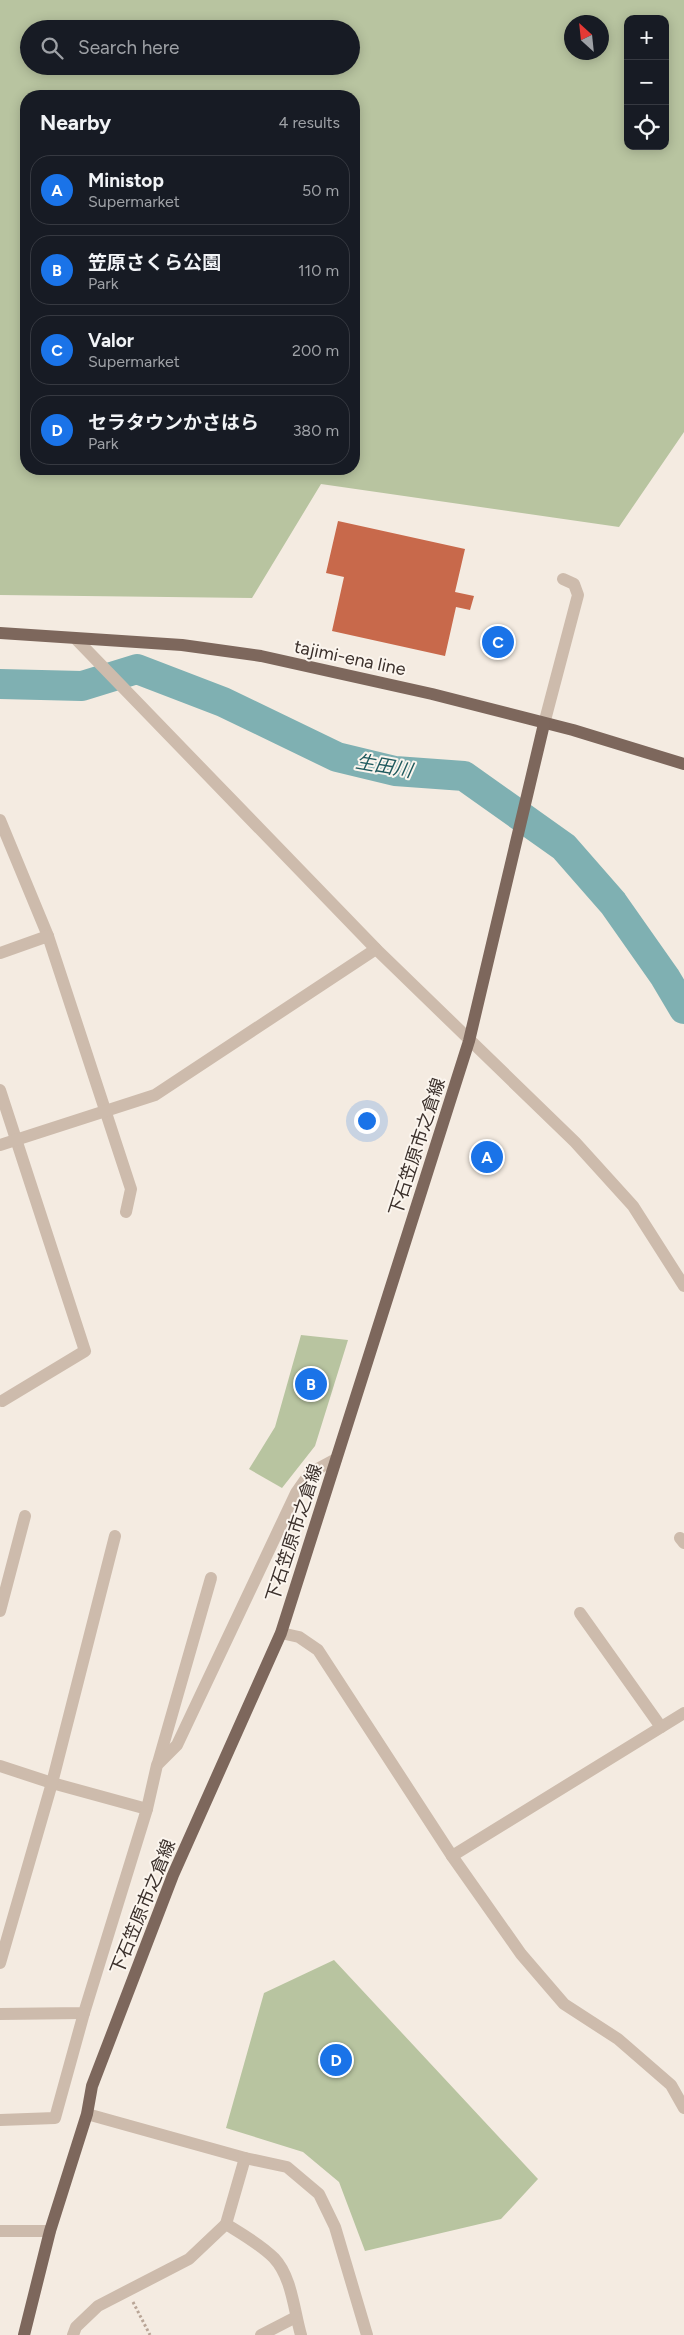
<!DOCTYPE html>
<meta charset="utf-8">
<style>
body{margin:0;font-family:Figtree,"Noto Sans JP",sans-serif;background:#20242c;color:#f1f3f6}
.controls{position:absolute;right:15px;top:15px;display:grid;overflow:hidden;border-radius:10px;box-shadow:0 2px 12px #0003}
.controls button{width:45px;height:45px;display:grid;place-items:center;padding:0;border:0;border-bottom:1px solid #363941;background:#171b24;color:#f1f3f6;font:25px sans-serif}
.compass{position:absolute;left:564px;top:15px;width:45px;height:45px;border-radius:50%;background:#171b24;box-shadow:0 2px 12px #0003;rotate:333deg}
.you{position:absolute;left:366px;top:1120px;width:18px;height:18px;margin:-12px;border:4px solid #fff;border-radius:50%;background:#1a73e8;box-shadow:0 0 0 8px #1a73e833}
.badge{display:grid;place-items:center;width:32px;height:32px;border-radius:50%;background:#1a73e8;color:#fff;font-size:16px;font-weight:700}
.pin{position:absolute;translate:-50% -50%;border:2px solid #fff;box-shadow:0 1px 5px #0006}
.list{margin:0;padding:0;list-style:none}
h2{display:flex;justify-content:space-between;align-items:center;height:65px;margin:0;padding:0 20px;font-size:21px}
h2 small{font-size:16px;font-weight:400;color:#9ea1a6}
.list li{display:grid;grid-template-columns:32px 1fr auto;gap:15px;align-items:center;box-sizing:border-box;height:70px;margin:0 10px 10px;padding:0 10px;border:1px solid #363941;border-radius:20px}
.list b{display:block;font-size:19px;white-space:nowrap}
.list p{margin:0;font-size:16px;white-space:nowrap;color:#9ea1a6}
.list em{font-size:16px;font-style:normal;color:#9ea1a6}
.icon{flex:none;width:28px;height:28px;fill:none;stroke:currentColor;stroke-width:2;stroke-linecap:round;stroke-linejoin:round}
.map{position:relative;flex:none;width:684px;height:2335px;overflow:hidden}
.search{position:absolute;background:#171b24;box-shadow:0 2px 12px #0003;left:20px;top:20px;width:340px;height:55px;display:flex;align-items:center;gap:12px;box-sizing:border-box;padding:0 18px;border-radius:28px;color:#9ea1a6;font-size:19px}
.panel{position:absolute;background:#171b24;box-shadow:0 2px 12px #0003;left:20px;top:90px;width:340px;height:385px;border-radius:20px}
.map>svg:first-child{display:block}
.green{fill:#b8c4a0;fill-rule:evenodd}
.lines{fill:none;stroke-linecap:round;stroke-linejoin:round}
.river{stroke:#7fb0b2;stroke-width:30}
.building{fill:#c8694b}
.path{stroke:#b9a596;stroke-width:3;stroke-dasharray:2.5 2.5;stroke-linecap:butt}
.minor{stroke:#cdbbac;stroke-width:12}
.major{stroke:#7d675c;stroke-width:12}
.labels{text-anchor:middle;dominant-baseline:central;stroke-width:4;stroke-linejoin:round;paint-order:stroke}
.street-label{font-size:18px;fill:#3b302b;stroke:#fbf5ee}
.water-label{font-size:19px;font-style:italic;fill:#1f5a5e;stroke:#fbf5ee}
</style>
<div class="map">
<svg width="684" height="2335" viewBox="0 0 684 2335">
<rect width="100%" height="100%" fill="#f4ebe1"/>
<g class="green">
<path d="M0 0H684V432L619 527 321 484 252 598 0 595ZM628 19H665V146H628ZM572 22H602V52H572ZM29 29H351V66H29ZM26 96H354V469H26Z"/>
<path d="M301 1335 348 1340 315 1446 282 1488 249 1469 275 1427Z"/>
<path d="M334 1960 538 2179 501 2219 365 2251 339 2182 303 2152 226 2128 264 1993Z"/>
</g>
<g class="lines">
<path class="river" d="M0 684 82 686 137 669 223 702 337 757 395 771 464 776 564 847 613 903 665 977 684 1009"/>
</g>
<path class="building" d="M338 521 465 549 455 592 474 596 470 610 456 607 445 656 332 631 344 577 326 573Z"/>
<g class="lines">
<path class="path" d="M133 2302 150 2335"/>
<g class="minor">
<path d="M76 639 376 949 575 1142 633 1206 684 1286"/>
<path d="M544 724 578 595 574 584 563 579"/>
<path d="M0 820 48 936"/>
<path d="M0 953 48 936 131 1189 126 1212"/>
<path d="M0 1090 85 1351 2 1401"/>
<path d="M0 1145 155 1095 376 949"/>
<path d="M680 1538 684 1543"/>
<path d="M0 1611 25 1516"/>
<path d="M580 1613 661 1727"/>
<path d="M281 1633 299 1637 318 1650 452 1856 521 1954 564 2004 618 2039 671 2085 684 2108"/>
<path d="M158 1763 211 1578"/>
<path d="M0 1766 52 1783 147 1809"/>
<path d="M452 1856 684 1713"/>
<path d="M0 1963 52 1783 115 1536"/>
<path d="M0 2014 84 2013 147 1809 157 1765 177 1745 296 1493 310 1473 336 1459"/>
<path d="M87 2114 245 2158 287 2167 319 2194 335 2227 367 2335"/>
<path d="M0 2120 55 2118 84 2013"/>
<path d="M226 2224C242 2234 260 2244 274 2258 292 2277 294 2311 301 2335"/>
<path d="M0 2231H50"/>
<path d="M73 2335 76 2327 98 2306 189 2259 226 2224 245 2158"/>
<path d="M261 2335 296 2317"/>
</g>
<g class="major">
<path d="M0 633 182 645 261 656 432 694 573 730 684 764"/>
<path d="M24 2335 50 2231 87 2114 92 2086 173 1875 281 1633 469 1041 544 724"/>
</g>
</g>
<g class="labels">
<g class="street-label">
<text transform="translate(350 658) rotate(12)">tajimi-ena line</text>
<text transform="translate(417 1147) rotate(-72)">下石笠原市之倉線</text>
<text transform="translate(294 1533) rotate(-72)">下石笠原市之倉線</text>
<text transform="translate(143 1907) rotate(-68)">下石笠原市之倉線</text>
</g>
<g class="water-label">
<text transform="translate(384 766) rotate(10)">生田川</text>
</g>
</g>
</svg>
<div class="controls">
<button>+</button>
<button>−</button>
<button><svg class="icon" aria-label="locate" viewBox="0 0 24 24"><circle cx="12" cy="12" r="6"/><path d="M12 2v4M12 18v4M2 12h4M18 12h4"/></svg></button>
</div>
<svg class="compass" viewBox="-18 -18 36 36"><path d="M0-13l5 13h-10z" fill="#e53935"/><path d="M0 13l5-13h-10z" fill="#9ea1a6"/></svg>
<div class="you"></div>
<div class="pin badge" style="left:487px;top:1157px">A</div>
<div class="pin badge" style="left:311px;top:1384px">B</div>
<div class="pin badge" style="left:498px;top:642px">C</div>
<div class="pin badge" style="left:336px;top:2060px">D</div>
<div class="search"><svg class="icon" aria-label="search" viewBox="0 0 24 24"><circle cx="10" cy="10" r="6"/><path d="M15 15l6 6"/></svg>Search here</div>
<section class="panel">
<h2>Nearby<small>4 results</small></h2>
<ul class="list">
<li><span class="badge">A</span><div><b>Ministop</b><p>Supermarket</p></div><em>50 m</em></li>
<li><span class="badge">B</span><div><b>笠原さくら公園</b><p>Park</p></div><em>110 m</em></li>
<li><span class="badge">C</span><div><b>Valor</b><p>Supermarket</p></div><em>200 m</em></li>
<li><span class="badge">D</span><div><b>セラタウンかさはら</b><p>Park</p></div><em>380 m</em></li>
</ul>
</section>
</div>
